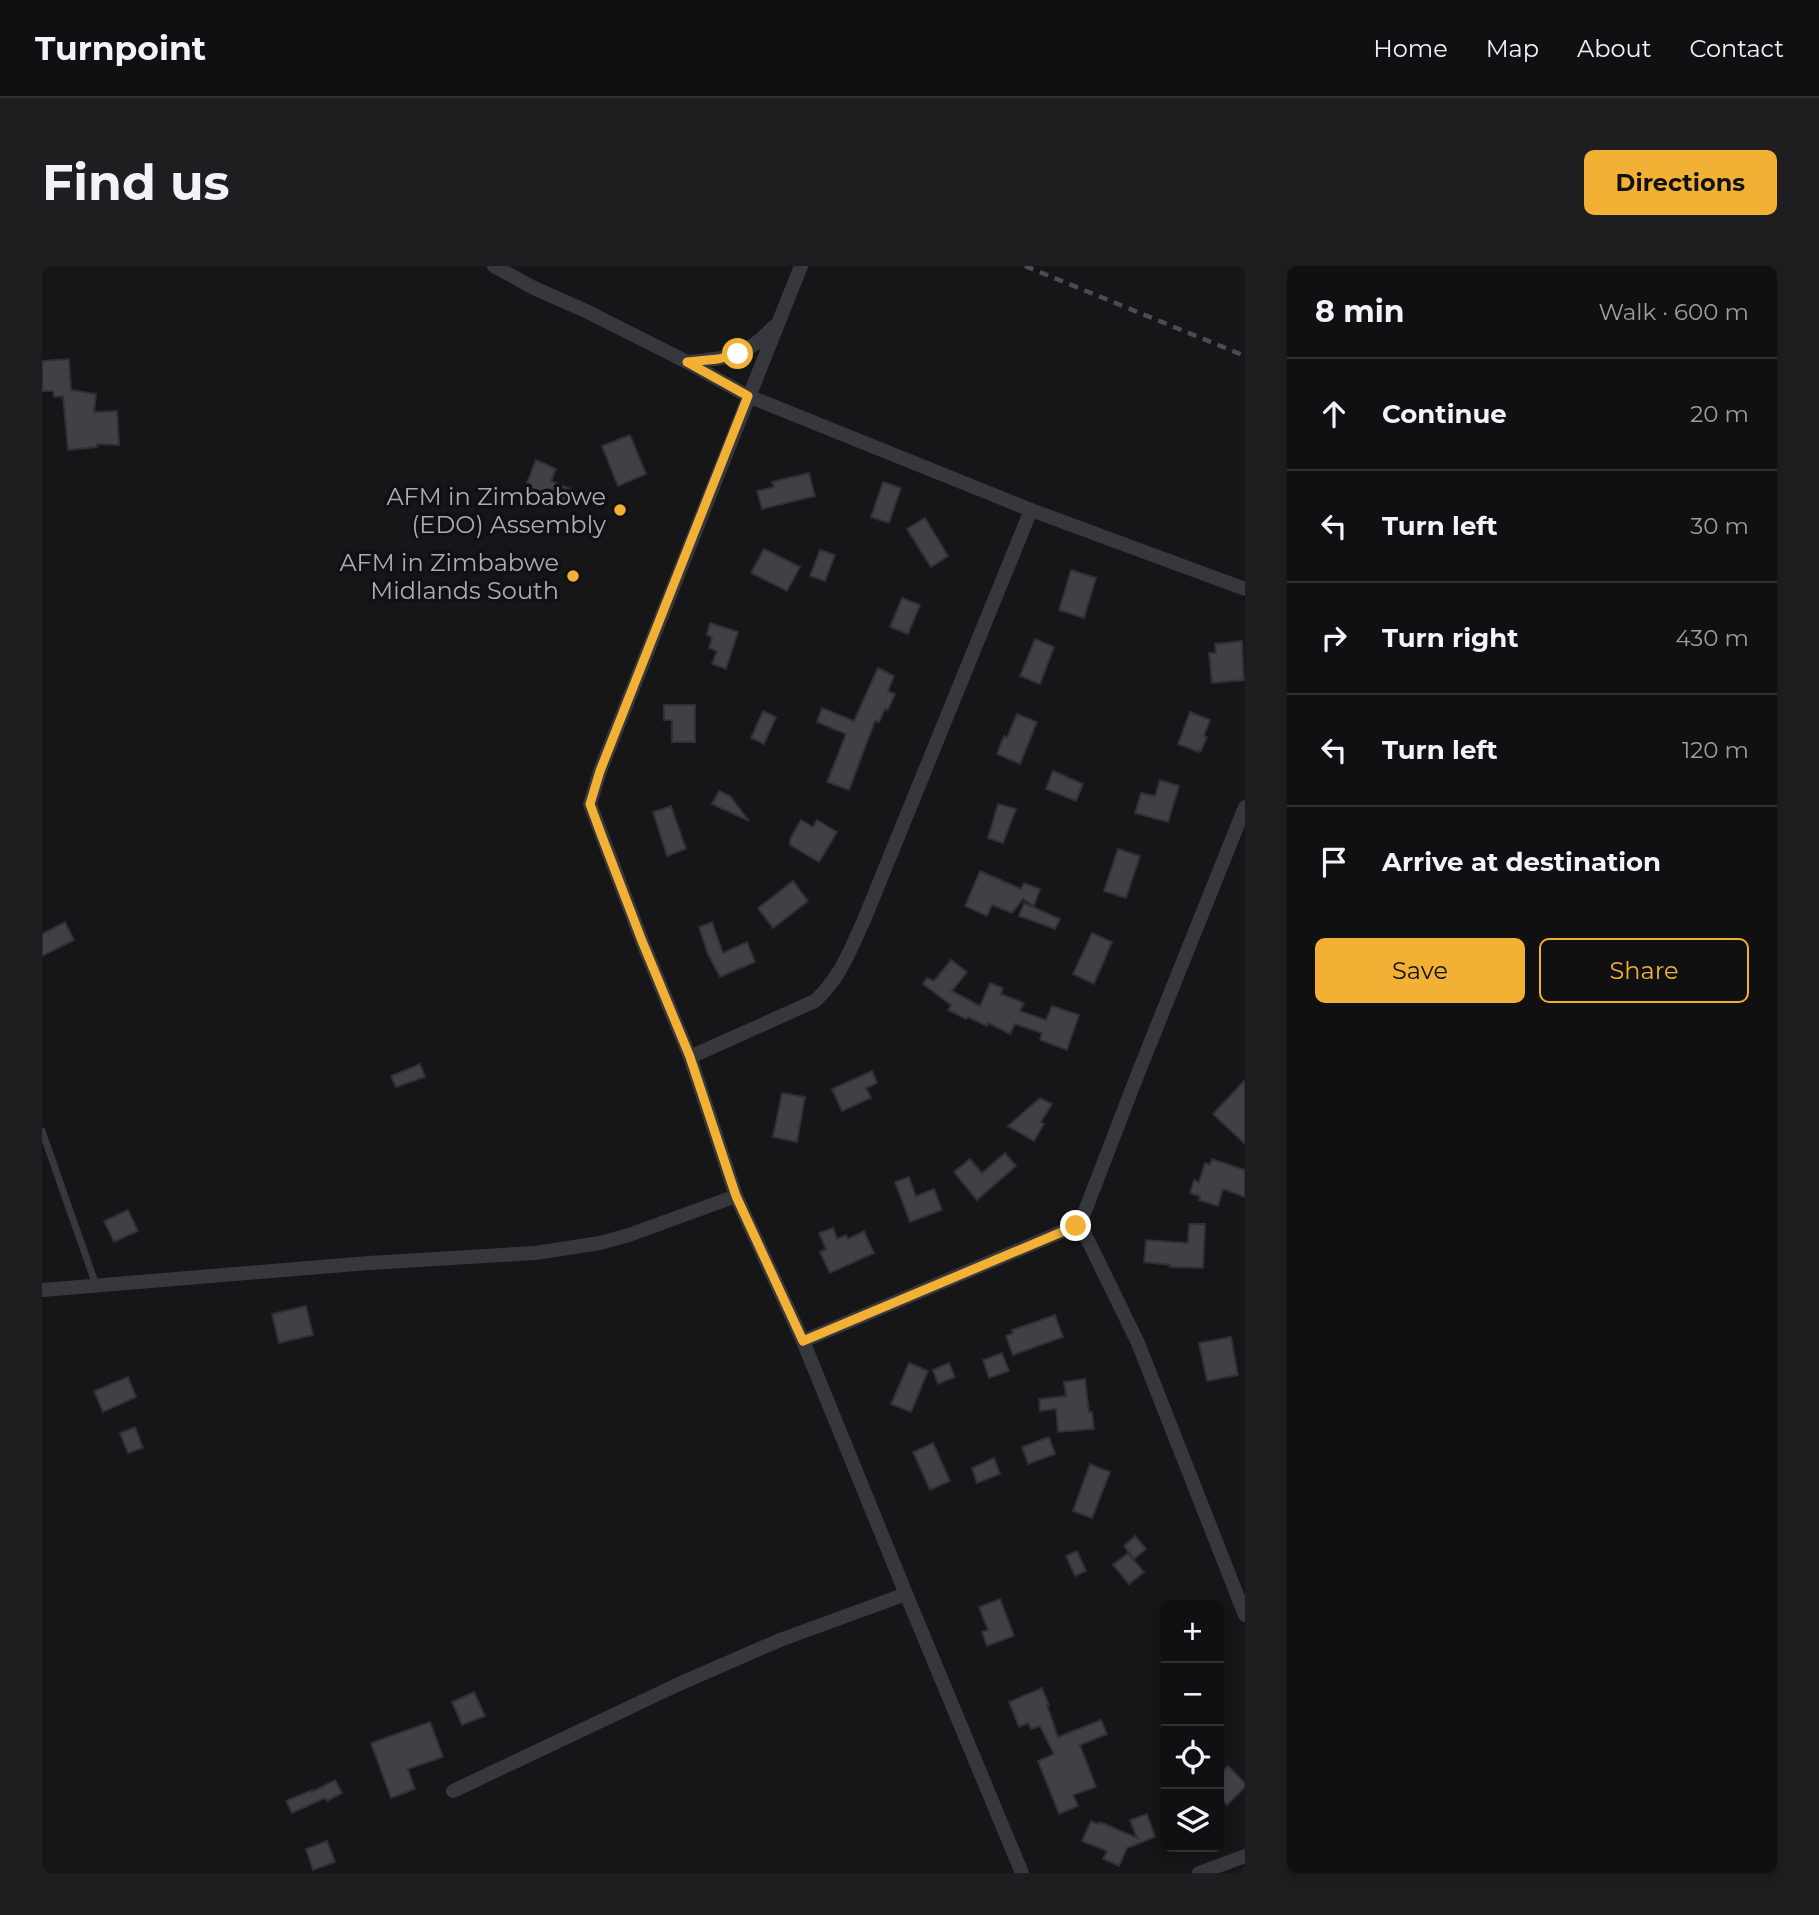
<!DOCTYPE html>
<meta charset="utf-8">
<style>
body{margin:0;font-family:Montserrat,sans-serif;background:#1e1e20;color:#f1f3f6}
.controls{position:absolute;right:21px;bottom:21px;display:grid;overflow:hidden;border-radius:10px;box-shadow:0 4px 10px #0003}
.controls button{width:63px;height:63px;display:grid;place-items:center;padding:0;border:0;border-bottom:2px solid #303032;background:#101012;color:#f1f3f6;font:35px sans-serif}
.stop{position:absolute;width:21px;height:21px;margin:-16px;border:5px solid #f2b134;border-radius:50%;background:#fff}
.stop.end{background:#f2b134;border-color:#fff;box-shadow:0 2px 7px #0008}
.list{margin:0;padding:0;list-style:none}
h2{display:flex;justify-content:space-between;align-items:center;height:91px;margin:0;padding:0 28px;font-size:30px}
h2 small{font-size:23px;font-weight:400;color:#9c9d9f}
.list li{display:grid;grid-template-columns:46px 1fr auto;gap:21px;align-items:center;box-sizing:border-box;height:112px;padding:0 28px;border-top:2px solid #303032}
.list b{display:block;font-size:26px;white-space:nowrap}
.list em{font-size:23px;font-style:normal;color:#9c9d9f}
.actions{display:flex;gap:14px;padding:21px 28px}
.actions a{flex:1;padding:16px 0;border:2px solid #f2b134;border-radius:10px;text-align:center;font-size:24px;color:#f2b134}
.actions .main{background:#f2b134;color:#111}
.icon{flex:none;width:38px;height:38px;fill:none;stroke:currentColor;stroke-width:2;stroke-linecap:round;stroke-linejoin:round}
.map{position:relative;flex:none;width:1203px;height:1607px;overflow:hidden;border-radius:10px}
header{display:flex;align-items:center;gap:42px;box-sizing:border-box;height:98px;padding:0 35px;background:#101012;border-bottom:2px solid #303032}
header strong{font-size:33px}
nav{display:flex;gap:38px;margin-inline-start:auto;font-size:24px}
.intro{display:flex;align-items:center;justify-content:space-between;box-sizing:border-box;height:168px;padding:0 42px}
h1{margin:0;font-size:49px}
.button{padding:18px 32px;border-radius:10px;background:#f2b134;color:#111;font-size:24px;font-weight:700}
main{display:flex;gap:42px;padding:0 42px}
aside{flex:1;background:#101012;border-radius:10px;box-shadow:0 4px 10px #0003}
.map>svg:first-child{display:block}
.building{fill:#404145;stroke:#303034;stroke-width:2}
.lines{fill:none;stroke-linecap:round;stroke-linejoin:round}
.lane{stroke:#37383d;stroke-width:7}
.street{stroke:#37383d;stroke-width:14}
.rail{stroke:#4a4c52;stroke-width:4.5;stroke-dasharray:9 7;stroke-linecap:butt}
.route{stroke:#f2b134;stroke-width:9}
.poi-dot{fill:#f2b134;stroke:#111113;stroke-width:2.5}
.labels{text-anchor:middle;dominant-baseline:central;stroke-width:7;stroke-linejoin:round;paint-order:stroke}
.poi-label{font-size:24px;fill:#a8adb8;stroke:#111113;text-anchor:end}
</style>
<header>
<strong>Turnpoint</strong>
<nav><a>Home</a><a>Map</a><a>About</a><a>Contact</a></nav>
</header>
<div class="intro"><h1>Find us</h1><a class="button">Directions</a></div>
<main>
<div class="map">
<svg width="1203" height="1607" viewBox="0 0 1203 1607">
<rect width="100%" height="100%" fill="#161618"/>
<g class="building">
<path d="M27 93 29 124 54 128 52 146 75 145 77 179 55 178V181L26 184 21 130 12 131 11 125H0V95Z"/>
<path d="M588 169 604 208 576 220 560 180Z"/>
<path d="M494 194 514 203 509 215 529 223 523 237 483 222Z"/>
<path d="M767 207 773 230 720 243 715 225 732 221 730 216Z"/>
<path d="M841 216 859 222 847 257 829 251Z"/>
<path d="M883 252 906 290 889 301 865 263Z"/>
<path d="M722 283 758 301 745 325 709 307Z"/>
<path d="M778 284 793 289 783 315 768 310Z"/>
<path d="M1029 304 1054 312 1042 352 1017 344Z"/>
<path d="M860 332 878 339 866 368 848 361Z"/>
<path d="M668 357 696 366 684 403 670 398 675 385 667 382 670 371 665 369Z"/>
<path d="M993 373 1012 381 998 418 978 410Z"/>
<path d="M1200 375 1202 414 1170 417 1167 387H1174L1173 378Z"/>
<path d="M836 402 852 410 846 425 853 428 846 444 843 443 837 456 833 455 807 524 785 516 804 468 775 456 780 442 812 455Z"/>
<path d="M622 439H653V476H630V454H622Z"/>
<path d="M721 445 734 451 722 478 709 472Z"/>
<path d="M1148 446 1168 454 1162 470 1165 471 1159 485 1156 484V486L1136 478Z"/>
<path d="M975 448 995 456 978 498 955 488 962 470 965 472Z"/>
<path d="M1011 505 1041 518 1034 535 1004 523Z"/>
<path d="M1118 514 1137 520 1126 556 1093 547 1099 527 1113 530Z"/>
<path d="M677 525 688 530 707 555 670 538Z"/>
<path d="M956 538 974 543 961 577 946 572Z"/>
<path d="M629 540 644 583 625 590 611 546Z"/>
<path d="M759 554 771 561 775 554 795 566 777 596 748 579V573Z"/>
<path d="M1076 583 1098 590 1084 632 1062 625Z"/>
<path d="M938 605 979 623 982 617 998 623 992 640 981 633 970 647 950 639 945 650 923 640Z"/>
<path d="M751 615 766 635 731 662 716 642Z"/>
<path d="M982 637 1018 653 1013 663 977 650Z"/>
<path d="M23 656 32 674 0 690V668Z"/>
<path d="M670 656 681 687 705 676 713 696 678 711 666 688 657 661Z"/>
<path d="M1050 667 1070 676 1052 718 1031 708Z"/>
<path d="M909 694 925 706 910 725 938 740 948 717 961 722 959 728 982 737 978 745 1004 754 1010 740 1037 749 1025 784 998 774 1000 767 973 758 968 768 946 757 945 760 926 751 924 753 906 744 909 739 881 718 885 712 892 715Z"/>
<path d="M378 798 383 811 354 821 349 810Z"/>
<path d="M830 805 835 817 824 822 829 832 800 845 790 823Z"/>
<path d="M1203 814V878L1171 848Z"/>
<path d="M740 827 763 831 755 876 731 871Z"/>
<path d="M998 832 1010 838 999 856 1002 858 992 875 966 860Z"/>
<path d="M963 887 974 900 935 934 912 906 928 893 940 907Z"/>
<path d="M1170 893 1203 904V931L1181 923 1176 940 1157 934 1158 930 1148 927 1152 914 1157 916 1163 897 1168 899Z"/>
<path d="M867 911 874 930 892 923 900 944 868 956 853 916Z"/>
<path d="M86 944 96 965 72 976 62 955Z"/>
<path d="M1147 958H1163L1161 1002 1128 1001V999L1102 996 1104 974 1146 977Z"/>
<path d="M791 962 795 973 804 969 806 973 822 965 832 987 788 1007 778 986 784 983 777 967Z"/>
<path d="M264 1040 271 1069 237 1077 230 1048Z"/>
<path d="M1013 1049 1021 1071 971 1089 964 1070 971 1067 970 1064Z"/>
<path d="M1189 1071 1196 1109 1165 1115 1157 1077Z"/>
<path d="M960 1087 967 1105 947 1112 941 1094Z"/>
<path d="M867 1097 886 1105 869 1146 849 1138Z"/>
<path d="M907 1097 913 1111 896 1118 891 1104Z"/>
<path d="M86 1111 94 1131 61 1146 52 1125Z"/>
<path d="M1043 1113 1047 1146H1050L1052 1163 1016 1166 1014 1143 998 1145 997 1133 1024 1130 1022 1116Z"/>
<path d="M93 1161 101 1182 86 1187 78 1167Z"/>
<path d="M1007 1171 1013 1188 986 1198 980 1181Z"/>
<path d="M891 1177 908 1215 888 1224 871 1186Z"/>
<path d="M952 1192 958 1208 935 1217 930 1202Z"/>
<path d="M1048 1198 1068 1206 1050 1252 1031 1245Z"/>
<path d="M1093 1270 1104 1283 1092 1293 1082 1280Z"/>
<path d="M1035 1285 1044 1305 1033 1310 1024 1290Z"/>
<path d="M1086 1287 1102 1306 1087 1318 1071 1299Z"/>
<path d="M958 1333 972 1370 945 1380 940 1366 946 1364 937 1341Z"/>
<path d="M1000 1422 1007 1439H1005L1016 1471 1059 1454 1065 1468 1038 1479 1054 1521 1031 1529 1036 1540 1017 1548 996 1495 1012 1488 998 1460 989 1463 986 1457 977 1461 967 1436Z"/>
<path d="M432 1426 443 1450 420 1459 410 1436Z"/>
<path d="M388 1456 401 1491 366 1503 373 1523 349 1532 329 1477Z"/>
<path d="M1186 1500 1203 1517V1521L1185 1539 1177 1530V1509Z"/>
<path d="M293 1514 300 1527 285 1535 283 1532 250 1547 244 1535 270 1524V1526Z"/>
<path d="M1105 1548 1113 1571 1085 1582 1077 1600 1061 1593 1065 1585 1040 1575 1049 1555 1056 1558 1058 1556 1095 1572 1088 1554Z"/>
<path d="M285 1575 293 1596 271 1604 264 1583Z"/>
</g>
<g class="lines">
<path class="lane" d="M0 865 54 1019"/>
<g class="street">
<path d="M452 0 490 21 546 46 645 96 706 130 989 244 1203 323"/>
<path d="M759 0 558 505 548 538 600 675 648 791 694 930 761 1075 864 1328 980 1607"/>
<path d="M645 96C684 92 704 92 731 61"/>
<path d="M1203 541 1095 810 1038 958 1096 1077 1203 1349"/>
<path d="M648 791 773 735C800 709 807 686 822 654L989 244"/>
<path d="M0 1024 327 997 493 987 558 977 587 969 694 930"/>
<path d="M761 1075 1038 958"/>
<path d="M411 1525 637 1418 738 1374 864 1328"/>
<path d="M1157 1607 1203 1590"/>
</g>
<path class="rail" d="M983 0 1203 90"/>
</g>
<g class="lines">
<path class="route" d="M696 88 676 93 645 96 706 130 558 505 548 538 559 568 600 675 648 791 694 930 761 1075 1034 960"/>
</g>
<g class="poi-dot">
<circle cx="578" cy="244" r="7"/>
<circle cx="531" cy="310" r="7"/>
</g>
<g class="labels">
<g class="poi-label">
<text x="564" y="230">AFM in Zimbabwe<tspan x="564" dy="28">(EDO) Assembly</tspan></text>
<text x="517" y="296">AFM in Zimbabwe<tspan x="517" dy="28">Midlands South</tspan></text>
</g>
</g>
</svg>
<div class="controls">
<button>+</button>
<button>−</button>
<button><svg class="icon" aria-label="locate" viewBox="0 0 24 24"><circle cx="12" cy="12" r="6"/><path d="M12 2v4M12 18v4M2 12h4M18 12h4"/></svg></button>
<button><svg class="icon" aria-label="layers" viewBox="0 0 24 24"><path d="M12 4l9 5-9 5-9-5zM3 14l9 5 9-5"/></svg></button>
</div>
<div class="stop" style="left:696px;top:88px"></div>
<div class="stop end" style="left:1034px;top:960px"></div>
</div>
<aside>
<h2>8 min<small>Walk · 600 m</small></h2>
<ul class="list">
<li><svg class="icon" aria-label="ahead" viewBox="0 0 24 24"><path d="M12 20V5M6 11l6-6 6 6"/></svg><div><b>Continue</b></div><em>20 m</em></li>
<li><svg class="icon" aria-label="left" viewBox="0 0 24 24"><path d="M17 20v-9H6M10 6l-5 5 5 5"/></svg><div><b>Turn left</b></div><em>30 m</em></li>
<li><svg class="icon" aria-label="right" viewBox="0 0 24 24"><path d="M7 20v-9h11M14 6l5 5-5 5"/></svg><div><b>Turn right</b></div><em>430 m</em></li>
<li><svg class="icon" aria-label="left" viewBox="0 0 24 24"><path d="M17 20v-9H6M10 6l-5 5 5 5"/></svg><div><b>Turn left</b></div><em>120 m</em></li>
<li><svg class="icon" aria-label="arrive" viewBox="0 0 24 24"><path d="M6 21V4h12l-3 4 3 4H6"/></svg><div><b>Arrive at destination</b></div></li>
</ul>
<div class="actions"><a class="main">Save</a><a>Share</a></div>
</aside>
</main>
